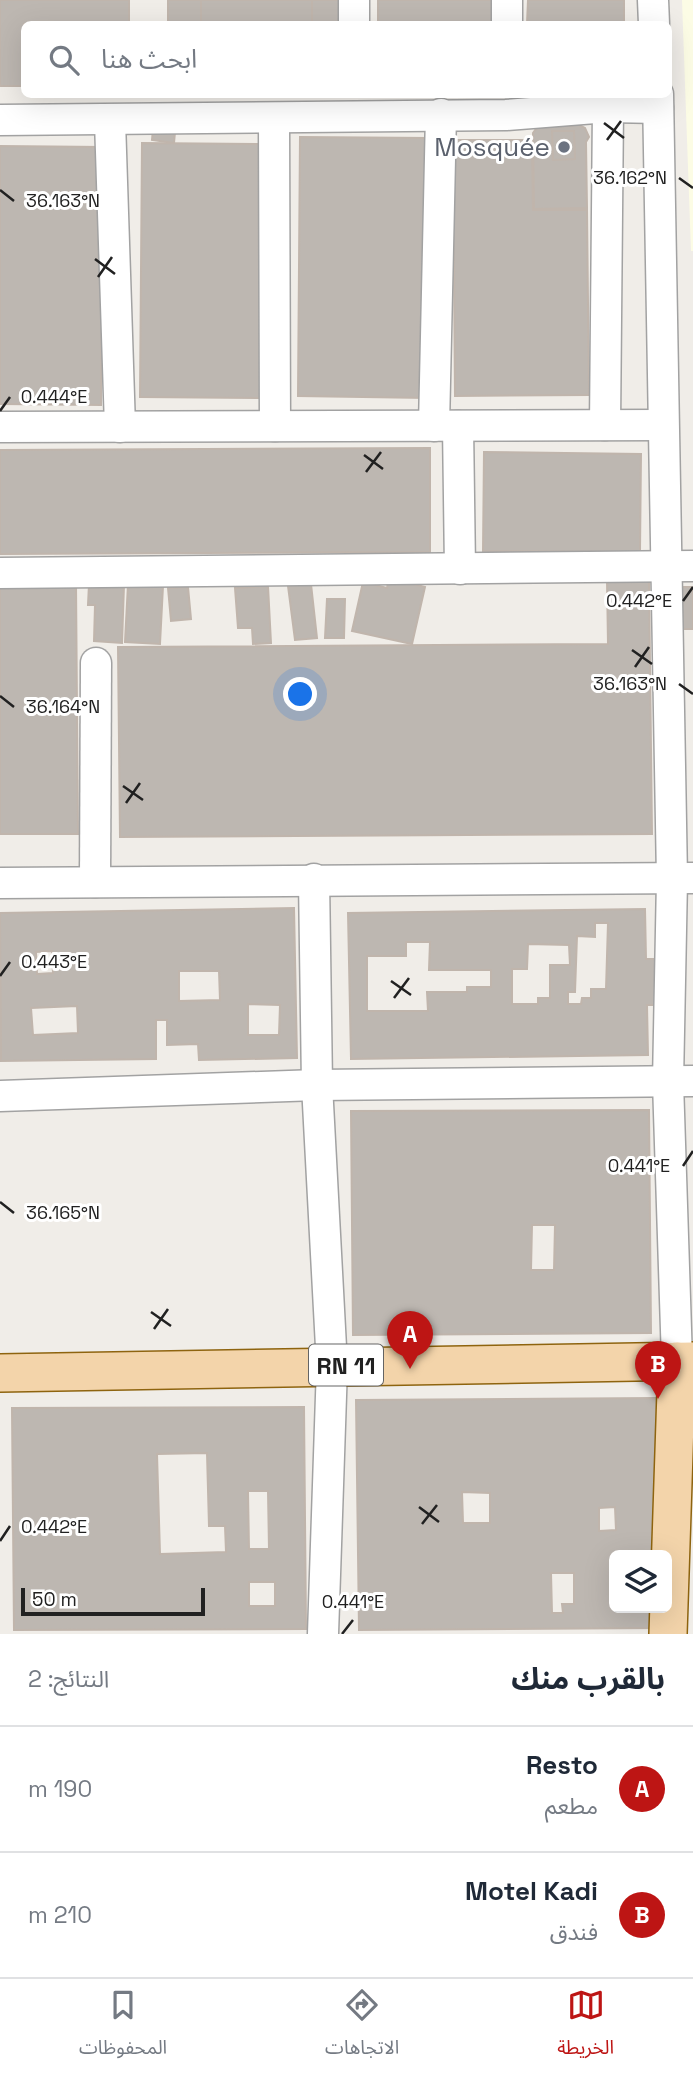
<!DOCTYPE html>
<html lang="ar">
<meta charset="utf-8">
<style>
body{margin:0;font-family:"Space Grotesk","Noto Sans Arabic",sans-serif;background:#f2f2f3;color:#1f2937;direction:rtl}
.controls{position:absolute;right:21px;bottom:21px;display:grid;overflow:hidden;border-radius:10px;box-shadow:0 7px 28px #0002}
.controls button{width:63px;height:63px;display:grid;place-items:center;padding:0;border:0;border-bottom:2px solid #e0e1e3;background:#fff;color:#1f2937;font:35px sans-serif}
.scale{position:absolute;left:21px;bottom:18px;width:184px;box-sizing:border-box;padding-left:7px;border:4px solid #212121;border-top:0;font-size:19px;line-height:24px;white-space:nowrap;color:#212121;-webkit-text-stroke:5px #fff;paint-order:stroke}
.you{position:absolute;left:301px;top:695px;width:24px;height:24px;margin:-18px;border:5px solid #fff;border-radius:50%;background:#1a73e8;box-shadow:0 0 0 10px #1a73e833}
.badge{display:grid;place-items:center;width:46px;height:46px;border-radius:50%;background:#bd1514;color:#fff;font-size:23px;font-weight:700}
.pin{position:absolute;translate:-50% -58px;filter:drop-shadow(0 2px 4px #0008)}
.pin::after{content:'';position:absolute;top:37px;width:24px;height:21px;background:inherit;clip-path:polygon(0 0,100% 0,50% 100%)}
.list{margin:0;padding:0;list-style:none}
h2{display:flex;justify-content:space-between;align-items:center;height:91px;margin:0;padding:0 28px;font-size:30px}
h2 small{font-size:23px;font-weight:400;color:#747a83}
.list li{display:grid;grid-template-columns:46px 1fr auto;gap:21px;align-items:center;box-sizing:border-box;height:126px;padding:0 28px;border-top:2px solid #e0e1e3}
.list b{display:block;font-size:26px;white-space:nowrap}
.list p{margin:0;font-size:23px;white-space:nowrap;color:#747a83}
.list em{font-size:23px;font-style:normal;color:#747a83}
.icon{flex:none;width:38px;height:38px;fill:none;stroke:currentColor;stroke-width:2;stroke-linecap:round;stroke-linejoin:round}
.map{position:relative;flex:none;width:693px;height:1634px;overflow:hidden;direction:ltr}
.search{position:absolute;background:#fff;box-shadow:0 7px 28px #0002;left:21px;right:21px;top:21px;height:77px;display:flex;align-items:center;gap:18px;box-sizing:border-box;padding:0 24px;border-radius:10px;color:#747a83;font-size:26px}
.sheet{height:343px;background:#fff}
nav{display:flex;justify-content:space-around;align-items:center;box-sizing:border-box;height:98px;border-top:2px solid #e0e1e3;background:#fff;font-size:19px;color:#747a83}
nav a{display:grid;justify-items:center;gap:4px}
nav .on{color:#bd1514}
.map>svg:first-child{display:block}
.education{fill:#fcfce5}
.building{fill:#bdb7b1;stroke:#c0b5ac;stroke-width:2;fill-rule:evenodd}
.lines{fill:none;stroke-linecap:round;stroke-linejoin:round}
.minor-casing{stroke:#a2a2a2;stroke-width:33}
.major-casing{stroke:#8e640f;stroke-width:40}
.minor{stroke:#fff;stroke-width:30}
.major{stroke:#f3d4aa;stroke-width:37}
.ticks{fill:none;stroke:#212121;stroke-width:2.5}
.worship-dot{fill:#6b7280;stroke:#fff;stroke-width:2.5}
.labels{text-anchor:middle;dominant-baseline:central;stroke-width:6;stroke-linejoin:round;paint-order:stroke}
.shield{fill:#fff;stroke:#646464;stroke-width:2}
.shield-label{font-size:24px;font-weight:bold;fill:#212121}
.worship-label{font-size:26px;fill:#5b616d;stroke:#fff;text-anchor:end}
.ticks-label{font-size:18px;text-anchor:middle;fill:#212121;stroke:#fff;stroke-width:6;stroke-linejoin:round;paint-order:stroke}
</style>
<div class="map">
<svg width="693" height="1634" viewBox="0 0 693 1634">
<rect width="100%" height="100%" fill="#f0ede8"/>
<path class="education" d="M682 0H693V251H691Z"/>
<g class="building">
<path d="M0 0H129V24H24V86H0Z"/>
<rect x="168" y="0" width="33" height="24"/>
<rect x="201" y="0" width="111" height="24"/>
<rect x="312" y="0" width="34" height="24"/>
<rect x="378" y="0" width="118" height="24"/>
<path d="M528 0H624V24H527Z"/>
<path d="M573 122 585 128 589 137 586 142 587 208 534 209 533 133 538 126H573Z"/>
<path d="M153 129 175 132 174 143 152 140Z"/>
<path d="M552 131H574L575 159 553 160Z"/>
<path d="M300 137 429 138 427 398 298 396Z"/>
<path d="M453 140H532L533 210H587L589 395 455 396Z"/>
<path d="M142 143 269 144 267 398 140 397Z"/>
<path d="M0 146 103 147 101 405 0 404Z"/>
<path d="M430 448V552L0 554V450Z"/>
<path d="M484 452 641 454 640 552 483 551Z"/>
<path d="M389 578 425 587 412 644 352 631 363 582 387 588Z"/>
<path d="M607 580H649L652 834 120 837 118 647 608 644Z"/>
<path d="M76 583 78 834H0V584Z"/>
<path d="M89 584 124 585 122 643 94 641 95 605H88Z"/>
<path d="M128 584 163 586 160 644 125 642Z"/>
<path d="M311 584 317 638 295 640 288 586Z"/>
<path d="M268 586 271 643 253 644 252 628H238L235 588Z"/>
<path d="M188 587 191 619 171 621 168 588Z"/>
<path d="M682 587H693V629H683Z"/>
<path d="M327 599H345L344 638H325Z"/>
<path d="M294 908 297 1058 199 1060 198 1044 167 1045V1020H156V1059L1 1061 0 913ZM52 951 53 973 37 974 36 952ZM179 971H219L220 1000 179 1001ZM248 1004 280 1005 279 1035H248ZM77 1006 78 1033 33 1035 31 1008Z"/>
<path d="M645 909 646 959H656L657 1005H647L648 1055 351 1059 348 913ZM595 923H608L606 989H591V998H582L581 1004H568V992H575L577 936 595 937ZM406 942H430L429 970H491V987H467V992H427L428 1011H367V956H406ZM528 944 569 945 570 965H550V998H538V1004H512V969H527Z"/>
<path d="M649 1110 651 1333 353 1335 351 1111ZM532 1225H555L554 1270H531Z"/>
<path d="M656 1398 658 1555H614V1608H659V1628L359 1630 356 1400ZM462 1492 490 1493V1523H463ZM615 1507 616 1530 599 1531V1508ZM551 1573H574V1604H562L563 1613H552Z"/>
<path d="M304 1407 306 1629 14 1630 12 1408ZM207 1453 209 1526H225L226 1552 160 1554 157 1454ZM248 1491H268L269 1549H249ZM249 1582H275V1606H249Z"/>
</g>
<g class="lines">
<g class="minor-casing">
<g id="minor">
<path d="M354 0V24"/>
<path d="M653 0 654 24"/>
<path d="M507 24V0"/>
<path d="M658 94 672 879 668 1082 677 1361"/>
<path d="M274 118 275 426"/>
<path d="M0 120 506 115 608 107 658 108"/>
<path d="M110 121 120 427"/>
<path d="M605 425 608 107"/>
<path d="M434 426 441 114"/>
<path d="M458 426 460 569"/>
<path d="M0 427 662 425"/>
<path d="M0 573 693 566"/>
<path d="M314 879 317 1085 332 1366 323 1634"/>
<path d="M95 882 96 663"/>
<path d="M0 883 693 878"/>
<path d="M0 1096 317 1085 693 1081"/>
</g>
</g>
<g class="major-casing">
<g id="major">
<path d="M0 1373 693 1361"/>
<path d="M668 1634 677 1361"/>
</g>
</g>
<use href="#minor" class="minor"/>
<use href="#major" class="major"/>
</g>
<path class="ticks" d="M604 123 624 138M607 140 621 121M679 178 693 188M0 190 14 201M95 259 115 274M98 277 112 257M0 411 10 397M364 455 383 469M366 472 381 452M683 601 693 587M632 650 652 664M635 667 649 647M679 684 693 694M0 696 14 707M123 786 143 800M126 803 140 783M0 976 10 962M391 981 411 995M394 998 409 978M683 1166 693 1151M0 1202 14 1213M151 1312 171 1326M154 1329 168 1309M419 1507 439 1522M422 1524 437 1505M0 1541 10 1526M342 1634 353 1620"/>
<circle class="worship-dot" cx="564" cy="147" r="7"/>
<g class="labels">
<rect class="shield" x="309" y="1344.5" width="74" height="41" rx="5"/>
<g class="shield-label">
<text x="346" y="1365">RN 11</text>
</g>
<g class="worship-label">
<text x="550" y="147">Mosquée</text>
</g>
</g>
<g class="ticks-label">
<text x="630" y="184">36.162°N</text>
<text x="63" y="207">36.163°N</text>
<text x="54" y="403">0.444°E</text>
<text x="639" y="607">0.442°E</text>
<text x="630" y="690">36.163°N</text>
<text x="63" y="713">36.164°N</text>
<text x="54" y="968">0.443°E</text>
<text x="639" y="1172">0.441°E</text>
<text x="63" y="1219">36.165°N</text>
<text x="54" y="1533">0.442°E</text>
<text x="353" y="1608">0.441°E</text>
</g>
</svg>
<div class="controls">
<button><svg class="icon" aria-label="layers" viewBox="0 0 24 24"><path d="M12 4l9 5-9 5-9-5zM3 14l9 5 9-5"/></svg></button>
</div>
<div class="scale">50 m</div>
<div class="you"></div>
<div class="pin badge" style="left:410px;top:1369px">A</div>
<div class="pin badge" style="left:658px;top:1399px">B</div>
<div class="search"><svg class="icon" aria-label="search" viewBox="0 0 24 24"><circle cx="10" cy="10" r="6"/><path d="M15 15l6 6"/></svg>ابحث هنا</div>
</div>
<section class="sheet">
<h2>بالقرب منك<small>النتائج: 2</small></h2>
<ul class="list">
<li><span class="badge">A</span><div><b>Resto</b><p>مطعم</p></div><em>190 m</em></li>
<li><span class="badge">B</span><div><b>Motel Kadi</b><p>فندق</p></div><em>210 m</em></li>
</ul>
</section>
<nav>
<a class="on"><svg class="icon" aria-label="map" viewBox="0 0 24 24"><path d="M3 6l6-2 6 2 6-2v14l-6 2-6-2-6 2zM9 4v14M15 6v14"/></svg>الخريطة</a>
<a><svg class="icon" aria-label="directions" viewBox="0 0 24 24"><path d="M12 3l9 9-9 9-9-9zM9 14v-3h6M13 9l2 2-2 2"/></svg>الاتجاهات</a>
<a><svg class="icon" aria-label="saved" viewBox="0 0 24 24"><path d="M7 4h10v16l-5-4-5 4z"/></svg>المحفوظات</a>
</nav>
